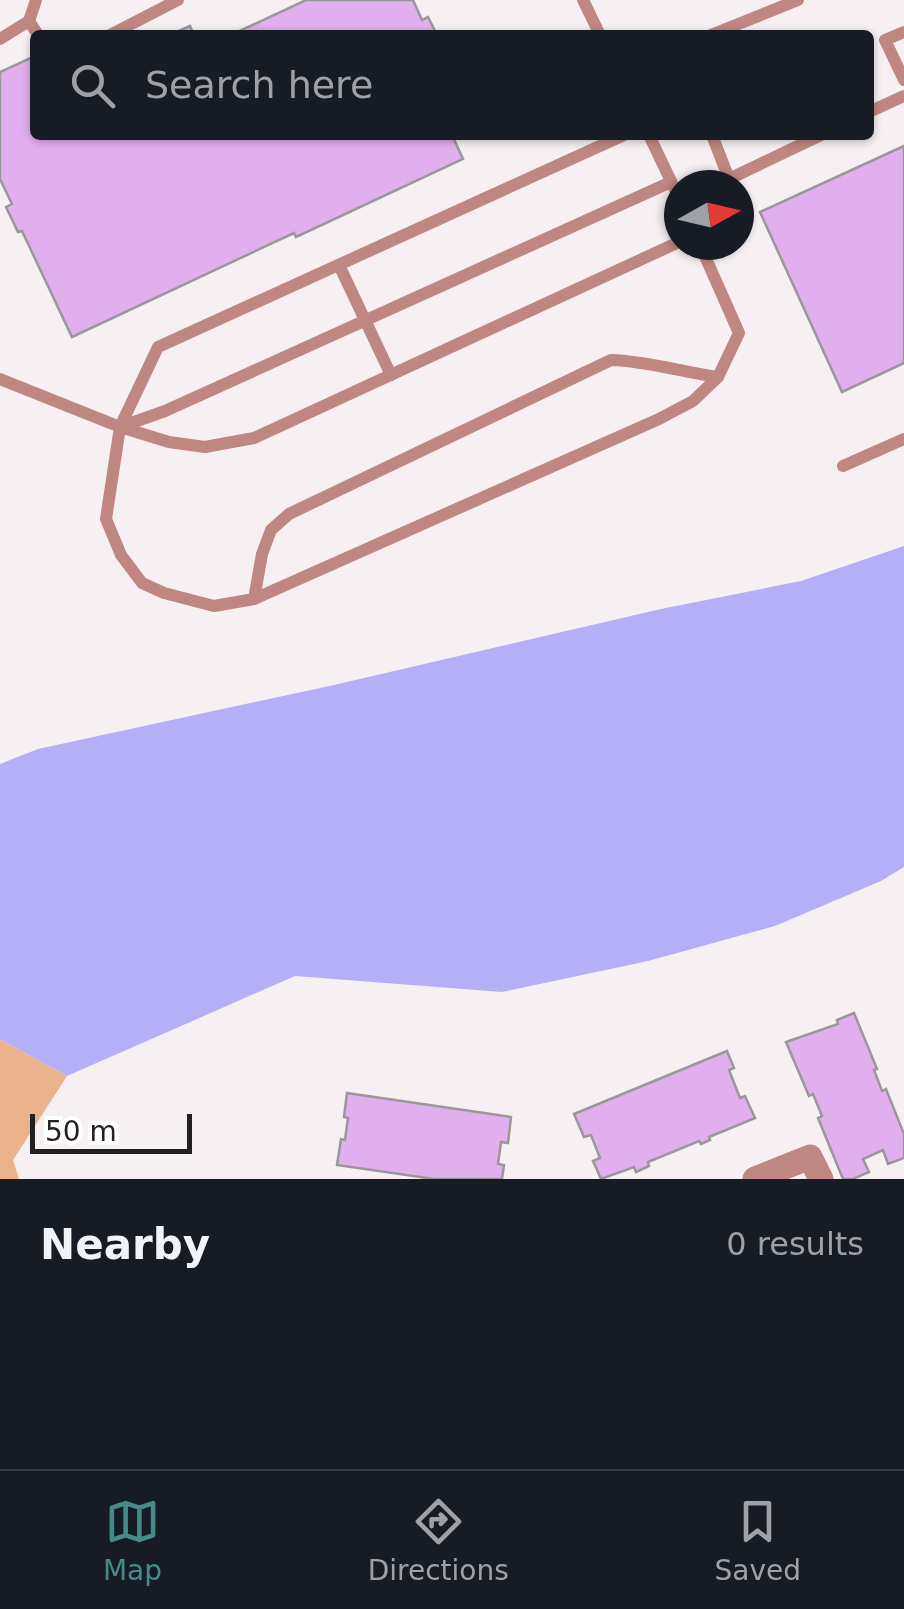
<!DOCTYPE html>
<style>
body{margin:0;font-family:"DejaVu Sans",sans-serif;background:#242831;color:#f1f3f6}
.compass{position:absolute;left:664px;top:170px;width:90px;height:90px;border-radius:50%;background:#171b24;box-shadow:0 2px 8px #0004;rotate:82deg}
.scale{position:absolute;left:30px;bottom:25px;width:162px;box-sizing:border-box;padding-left:10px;border:5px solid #222021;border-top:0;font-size:28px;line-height:35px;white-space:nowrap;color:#222021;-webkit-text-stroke:8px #fff;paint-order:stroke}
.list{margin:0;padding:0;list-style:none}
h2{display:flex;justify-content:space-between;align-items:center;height:130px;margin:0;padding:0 40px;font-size:42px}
h2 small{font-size:32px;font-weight:400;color:#9ea1a6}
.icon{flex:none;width:55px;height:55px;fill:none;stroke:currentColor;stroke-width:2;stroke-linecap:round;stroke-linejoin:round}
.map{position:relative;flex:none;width:904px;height:1179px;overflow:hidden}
.search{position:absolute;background:#171b24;box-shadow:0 2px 8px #0004;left:30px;right:30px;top:30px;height:110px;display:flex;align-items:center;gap:25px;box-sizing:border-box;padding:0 35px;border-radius:10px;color:#9ea1a6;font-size:38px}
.sheet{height:290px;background:#171b24}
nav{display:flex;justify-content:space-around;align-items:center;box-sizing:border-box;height:140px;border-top:2px solid #363941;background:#171b24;font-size:28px;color:#9ea1a6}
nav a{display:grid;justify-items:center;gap:5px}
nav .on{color:#458c89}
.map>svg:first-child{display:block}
.green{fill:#eab38c}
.water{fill:#b5aff8}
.building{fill:#e2afee;stroke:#9a979a;stroke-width:2.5}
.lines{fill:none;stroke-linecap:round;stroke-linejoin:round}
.service{stroke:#c08681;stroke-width:12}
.minor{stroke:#c08681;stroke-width:25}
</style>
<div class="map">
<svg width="904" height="1179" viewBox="0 0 904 1179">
<rect width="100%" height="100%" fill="#f6f0f2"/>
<path class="green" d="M0 1039 67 1076 13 1160 19 1179H0Z"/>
<path class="water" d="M904 546V867L881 881 775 926 648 961 502 992 295 976 67 1076 0 1039V764L38 749 334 685 661 609 801 581Z"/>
<g class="building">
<path d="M306 0H413L422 20 428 17 437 35H231Z"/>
<path d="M190 26 194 35H170Z"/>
<path d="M35 56V135H452L463 159 296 237 294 233 72 337 22 231 18 232 6 207 12 204 0 179V72Z"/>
<path d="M904 146V363L842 392 760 212Z"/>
<path d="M854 1013 877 1069 874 1070 882 1091 886 1089 904 1134V1158L888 1164 883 1150 863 1159 869 1172 853 1179H843L818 1118 822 1116 813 1094 809 1096 786 1042 838 1024 837 1020Z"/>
<path d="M727 1051 734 1068 729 1070 740 1098 745 1096 755 1118 709 1137 710 1140 701 1144 699 1141 648 1162 649 1166 636 1172 634 1167 601 1179 593 1161 600 1158 591 1135 584 1137 574 1114Z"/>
<path d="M347 1093 511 1117 508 1143 501 1142 498 1164 504 1165 502 1179H434L337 1165 341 1139 345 1140 348 1118 344 1117Z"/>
</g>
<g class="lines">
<g class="service">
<path d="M36 0 29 21 38 35"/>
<path d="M583 0 600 35"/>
<path d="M904 32 885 40 904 80"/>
<path d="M110 35 178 0"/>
<path d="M711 35 798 0"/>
<path d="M0 39 29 21"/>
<path d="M869 112 904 96"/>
<path d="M649 135 679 198"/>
<path d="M712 135 729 179 821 135"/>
<path d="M339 265 391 375"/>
<path d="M0 379 120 427 106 519 121 555 142 583 164 593 214 606 254 599 659 419 693 401 718 377 739 333 700 245"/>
<path d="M120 427 169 442 205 447 254 438 679 242"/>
<path d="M120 427 165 411 671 182"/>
<path d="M120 427 158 347 624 135"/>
<path d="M843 466 904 439"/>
<path d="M254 599 262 554 271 530 289 514 611 360C647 361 682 372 718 377"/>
</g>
<path class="minor" d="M755 1179 810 1157 821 1179"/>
</g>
</svg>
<svg class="compass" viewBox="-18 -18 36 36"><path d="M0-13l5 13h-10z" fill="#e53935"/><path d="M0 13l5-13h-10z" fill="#9ea1a6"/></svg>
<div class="scale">50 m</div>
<div class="search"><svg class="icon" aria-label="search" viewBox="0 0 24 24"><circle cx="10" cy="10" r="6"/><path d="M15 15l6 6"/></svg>Search here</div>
</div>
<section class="sheet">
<h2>Nearby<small>0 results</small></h2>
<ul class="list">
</ul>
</section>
<nav>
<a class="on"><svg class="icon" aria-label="map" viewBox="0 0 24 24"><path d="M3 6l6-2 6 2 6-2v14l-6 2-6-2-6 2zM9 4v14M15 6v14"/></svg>Map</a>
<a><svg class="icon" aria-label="directions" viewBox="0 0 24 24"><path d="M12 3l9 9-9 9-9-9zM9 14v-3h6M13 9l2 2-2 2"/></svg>Directions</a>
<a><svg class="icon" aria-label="saved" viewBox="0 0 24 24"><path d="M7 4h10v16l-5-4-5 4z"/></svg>Saved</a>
</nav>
